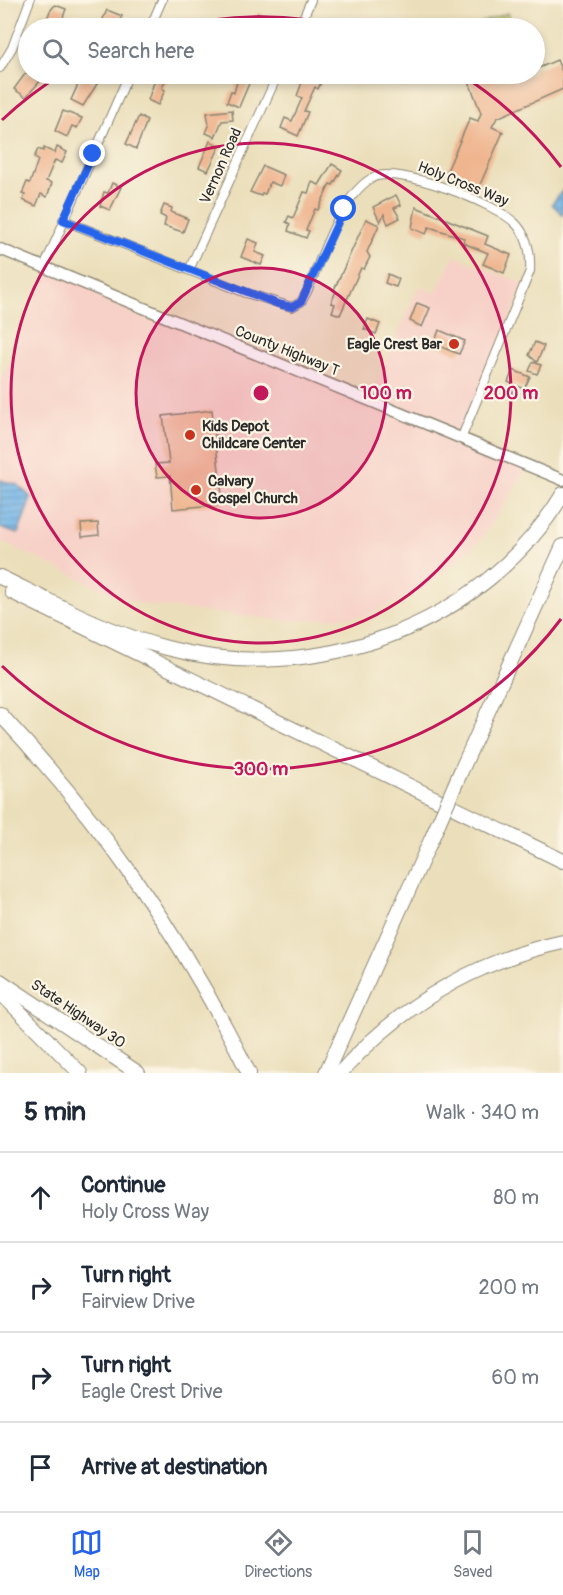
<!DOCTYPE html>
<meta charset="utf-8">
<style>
body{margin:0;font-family:Pangolin,sans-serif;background:#f6f6f7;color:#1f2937}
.stop{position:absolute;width:18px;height:18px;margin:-14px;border:4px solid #2563eb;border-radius:50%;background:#fff}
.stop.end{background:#2563eb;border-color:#fff;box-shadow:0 2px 6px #0008}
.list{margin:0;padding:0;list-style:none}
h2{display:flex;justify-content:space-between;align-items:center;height:78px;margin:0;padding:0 24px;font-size:26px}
h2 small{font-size:20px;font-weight:400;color:#747a83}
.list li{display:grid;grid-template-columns:39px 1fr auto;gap:18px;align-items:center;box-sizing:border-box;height:90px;padding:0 24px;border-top:2px solid #e0e1e3}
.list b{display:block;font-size:22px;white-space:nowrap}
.list p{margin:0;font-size:20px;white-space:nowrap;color:#747a83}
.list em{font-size:20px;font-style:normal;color:#747a83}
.icon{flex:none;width:33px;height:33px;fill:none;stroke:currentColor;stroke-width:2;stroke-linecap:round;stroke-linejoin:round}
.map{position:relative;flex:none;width:563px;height:1073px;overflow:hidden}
.search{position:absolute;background:#fff;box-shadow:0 3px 9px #0003;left:18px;right:18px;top:18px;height:66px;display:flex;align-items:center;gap:15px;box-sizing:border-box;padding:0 21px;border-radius:33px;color:#747a83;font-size:22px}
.sheet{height:438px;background:#fff}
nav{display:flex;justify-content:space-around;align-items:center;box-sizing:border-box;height:84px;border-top:2px solid #e0e1e3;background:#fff;font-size:16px;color:#747a83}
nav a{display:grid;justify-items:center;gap:3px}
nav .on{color:#2563eb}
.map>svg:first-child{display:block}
.built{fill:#f7d1c8}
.park{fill:#bac668;stroke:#72784a;stroke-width:1.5}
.water{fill:url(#water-rules);stroke:#4f708a;stroke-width:1.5}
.building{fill:#efb58f}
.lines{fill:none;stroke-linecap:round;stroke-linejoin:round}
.minor-casing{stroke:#8b8573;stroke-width:10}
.secondary-casing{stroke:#8b8573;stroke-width:13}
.motorway-casing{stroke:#8b8573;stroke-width:16}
.minor{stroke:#fff;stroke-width:8}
.secondary{stroke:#fff;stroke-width:10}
.motorway{stroke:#fff;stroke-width:14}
.motorway-bridge-casing{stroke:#8b8573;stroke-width:16;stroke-linecap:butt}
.motorway-bridge{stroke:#fff;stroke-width:14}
.route{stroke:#2563eb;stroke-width:8}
.ring{fill:none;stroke:#c2185b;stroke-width:3}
.poi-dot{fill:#c8321e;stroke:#fcf5e5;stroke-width:2}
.labels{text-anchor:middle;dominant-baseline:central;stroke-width:4.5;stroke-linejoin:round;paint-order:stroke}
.street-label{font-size:15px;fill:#2b2b2b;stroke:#fcf5e5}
.poi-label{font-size:15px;font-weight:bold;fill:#2b2b2b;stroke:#fcf5e5;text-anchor:start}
.centre{fill:#c2185b;stroke:#fcf5e5;stroke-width:3}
.ring-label{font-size:18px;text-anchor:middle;font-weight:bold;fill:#c2185b;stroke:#fcf5e5;stroke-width:4.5;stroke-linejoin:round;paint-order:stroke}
</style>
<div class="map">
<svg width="563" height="1073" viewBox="0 0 563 1073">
<defs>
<pattern id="water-rules" width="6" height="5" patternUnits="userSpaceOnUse" patternTransform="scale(1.5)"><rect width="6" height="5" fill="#73b5e8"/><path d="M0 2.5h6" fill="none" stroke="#5f93bc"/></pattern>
</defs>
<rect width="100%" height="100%" fill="#fcf5e5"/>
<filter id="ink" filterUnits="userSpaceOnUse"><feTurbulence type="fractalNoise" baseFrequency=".0167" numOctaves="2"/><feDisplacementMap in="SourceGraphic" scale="12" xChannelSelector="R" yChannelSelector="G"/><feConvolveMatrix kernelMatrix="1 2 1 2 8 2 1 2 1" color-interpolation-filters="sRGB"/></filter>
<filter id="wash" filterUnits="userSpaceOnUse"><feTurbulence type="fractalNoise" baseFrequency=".008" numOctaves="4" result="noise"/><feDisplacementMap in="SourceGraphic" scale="24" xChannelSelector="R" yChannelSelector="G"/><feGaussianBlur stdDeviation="1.35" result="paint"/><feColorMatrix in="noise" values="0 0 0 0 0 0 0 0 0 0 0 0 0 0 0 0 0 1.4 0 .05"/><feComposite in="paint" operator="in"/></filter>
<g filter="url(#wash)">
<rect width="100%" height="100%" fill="#ebdfbb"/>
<path class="built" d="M454 256 524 284 461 438 528 466 481 539 425 588 367 616 287 621 148 605 122 598 0 541V382L48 269 368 401 419 286 435 293Z"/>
<path class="park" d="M507 13 513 28H484L481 23Z"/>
<g class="water">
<path d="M563 190V215L552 204Z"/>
<path d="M0 480 18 485 31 498 18 534 0 528Z"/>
</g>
<g id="blocks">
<g class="building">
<path d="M55 5 66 9 60 26 55 23 53 27 45 24 50 11Z"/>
<path d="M107 10 122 16 116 28H99Z"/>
<path d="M258 13 270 18 266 28H246L250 18 255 20Z"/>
<path d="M331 19 341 24 339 28H326Z"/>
<path d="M557 60 563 74V89L497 118 492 127 503 132 479 187 446 173 470 118 478 121 481 113 466 74H534V70Z"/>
<path d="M25 74H35L42 79 26 97 14 89Z"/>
<path d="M157 74 167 77 162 88 165 90 158 105 148 100Z"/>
<path d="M239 74H253L239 107 227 102 231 91 234 93Z"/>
<path d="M305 74 323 78 318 89 315 87 304 111 308 112 298 136 281 128 285 118 292 121 302 98 297 96Z"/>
<path d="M82 76 97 84 83 106 71 100Z"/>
<path d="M232 110 233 120 222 121 215 137 206 133 209 126 207 113Z"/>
<path d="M63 111 82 118 77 128 72 126 67 137 55 131Z"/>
<path d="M139 116 147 121 136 149 126 144Z"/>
<path d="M210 141 220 146 208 171 199 167Z"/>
<path d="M57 147 67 152 62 163 55 160 46 181 52 183 47 197 41 194 36 206 23 200 25 195 22 194 27 182 30 183 38 160 34 158 38 149 43 151 44 148 55 153Z"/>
<path d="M332 164 342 170 333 185 330 184 318 210 315 209 306 230 309 231 306 238 288 231 290 224 286 222 289 216 293 218 304 192 308 193 312 182 319 185Z"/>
<path d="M263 166 284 175 280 186 270 182 265 194 262 193 261 196 250 192Z"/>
<path d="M112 183 121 187 110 210 100 206 104 192 108 193Z"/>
<path d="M396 195 401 205 394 208 400 218 388 224 384 214 380 222 373 207Z"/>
<path d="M164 205 172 208 171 212 188 219 183 232 164 226 166 218 160 215Z"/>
<path d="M416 207 488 236 485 244 511 255 504 273 483 264 488 253 463 243 464 238 429 227 426 234 412 228Z"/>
<path d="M366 219 379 225 367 252 370 257 364 269 361 268 340 315 332 312 335 304 331 303 336 291 334 290Z"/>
<path d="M248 239 258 243 255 252 265 256 261 265 241 257Z"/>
<path d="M388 274 399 279 396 287 385 283Z"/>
<path d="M417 303 430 308 422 327 410 321Z"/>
<path d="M368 319 380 324 376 334 364 329Z"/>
<path d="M439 330 465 341 459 354 434 344Z"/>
<path d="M535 342 544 346 537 362 529 355Z"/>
<path d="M533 362 541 365 537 374 529 371Z"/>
<path d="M513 370 530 377 524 389 508 382Z"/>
<path d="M212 410 223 504 173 509 170 476 157 477 155 464 169 463 163 416Z"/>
<path d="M98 523 99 535 82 537 81 524Z"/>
</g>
</g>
</g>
<g filter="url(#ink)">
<use href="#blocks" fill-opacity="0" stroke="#8b8573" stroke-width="1.5"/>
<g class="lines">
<g class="minor-casing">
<g id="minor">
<path d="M150 28 162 0"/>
<path d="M299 28 311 0"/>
<path d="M0 68 12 48 30 0"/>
<path d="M63 220 246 293 292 307 301 302 307 292C321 260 340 196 372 178 398 164 497 204 516 224 528 237 531 255 530 271L461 439"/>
<path d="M44 267 129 74"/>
<path d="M189 270 278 74"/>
</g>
</g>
<g class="secondary-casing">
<path id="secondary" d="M0 249 563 480"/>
</g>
<g class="motorway-casing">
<g id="motorway">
<path d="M0 577C54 603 108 633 167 648 313 687 483 627 563 494"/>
<path d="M12 592 563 861"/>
<path d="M0 714C106 828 180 934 249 1073"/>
<path d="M461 771 563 546"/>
<path d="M0 981 138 1073"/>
<path d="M0 992 80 1073"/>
<path d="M326 1073 431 840"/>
<path d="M340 1073C400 1006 475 961 563 942"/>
</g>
</g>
<use href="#minor" class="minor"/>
<use href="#secondary" class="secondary"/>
<use href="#motorway" class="motorway"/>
<g class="motorway-bridge-casing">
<path id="motorway-bridge" d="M431 840 461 771"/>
</g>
<use href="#motorway-bridge" class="motorway-bridge"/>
</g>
</g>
<g class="lines" filter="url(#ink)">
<path class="route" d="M93 154 63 220 278 304 292 307 301 302 344 209"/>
</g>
<circle cx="261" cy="393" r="125" fill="#c2185b" fill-opacity=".12"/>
<g class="ring">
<circle cx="261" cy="393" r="125"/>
<circle cx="261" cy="393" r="250"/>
<path d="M561 619A376 376 0 0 1 2 666M2 120A376 376 0 0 1 62 74M170 28A376 376 0 0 1 352 28M460 74A376 376 0 0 1 561 167"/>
</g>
<g class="poi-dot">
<circle cx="454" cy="344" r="6"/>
<circle cx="190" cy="435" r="6"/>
<circle cx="196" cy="490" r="6"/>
</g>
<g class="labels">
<g class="street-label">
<text transform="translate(221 166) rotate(-66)">Vernon Road</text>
<text transform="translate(463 184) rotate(22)">Holy Cross Way</text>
<text transform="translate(287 351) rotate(22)">County Highway T</text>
<text transform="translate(78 1014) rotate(34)">State Highway 30</text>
</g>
<g class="poi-label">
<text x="442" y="344" text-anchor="end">Eagle Crest Bar</text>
<text x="202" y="426">Kids Depot<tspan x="202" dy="17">Childcare Center</tspan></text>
<text x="208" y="481">Calvary<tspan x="208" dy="17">Gospel Church</tspan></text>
</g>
</g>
<circle cx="261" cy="393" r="9" class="centre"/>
<g class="ring-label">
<text x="386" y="399">100 m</text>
<text x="511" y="399">200 m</text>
<text x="261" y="775">300 m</text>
</g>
</svg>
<div class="stop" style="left:344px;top:209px"></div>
<div class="stop end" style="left:93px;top:154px"></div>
<div class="search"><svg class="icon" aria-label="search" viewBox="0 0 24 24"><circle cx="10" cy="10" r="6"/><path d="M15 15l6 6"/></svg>Search here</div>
</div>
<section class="sheet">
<h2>5 min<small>Walk · 340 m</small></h2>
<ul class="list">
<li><svg class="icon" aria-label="ahead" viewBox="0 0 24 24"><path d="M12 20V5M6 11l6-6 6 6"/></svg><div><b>Continue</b><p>Holy Cross Way</p></div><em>80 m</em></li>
<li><svg class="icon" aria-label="right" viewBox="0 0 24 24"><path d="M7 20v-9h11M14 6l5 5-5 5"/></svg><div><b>Turn right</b><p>Fairview Drive</p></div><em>200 m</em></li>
<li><svg class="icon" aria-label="right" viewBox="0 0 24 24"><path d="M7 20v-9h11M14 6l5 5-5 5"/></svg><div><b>Turn right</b><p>Eagle Crest Drive</p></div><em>60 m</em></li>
<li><svg class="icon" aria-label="arrive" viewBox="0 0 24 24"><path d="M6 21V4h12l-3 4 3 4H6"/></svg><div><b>Arrive at destination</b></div></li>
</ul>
</section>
<nav>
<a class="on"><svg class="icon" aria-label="map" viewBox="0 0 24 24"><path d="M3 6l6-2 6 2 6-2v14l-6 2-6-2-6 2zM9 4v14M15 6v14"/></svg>Map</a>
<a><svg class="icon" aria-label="directions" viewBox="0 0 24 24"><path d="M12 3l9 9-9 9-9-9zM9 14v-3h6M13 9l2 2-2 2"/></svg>Directions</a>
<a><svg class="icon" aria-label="saved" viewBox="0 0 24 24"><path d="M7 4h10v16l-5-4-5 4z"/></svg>Saved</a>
</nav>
